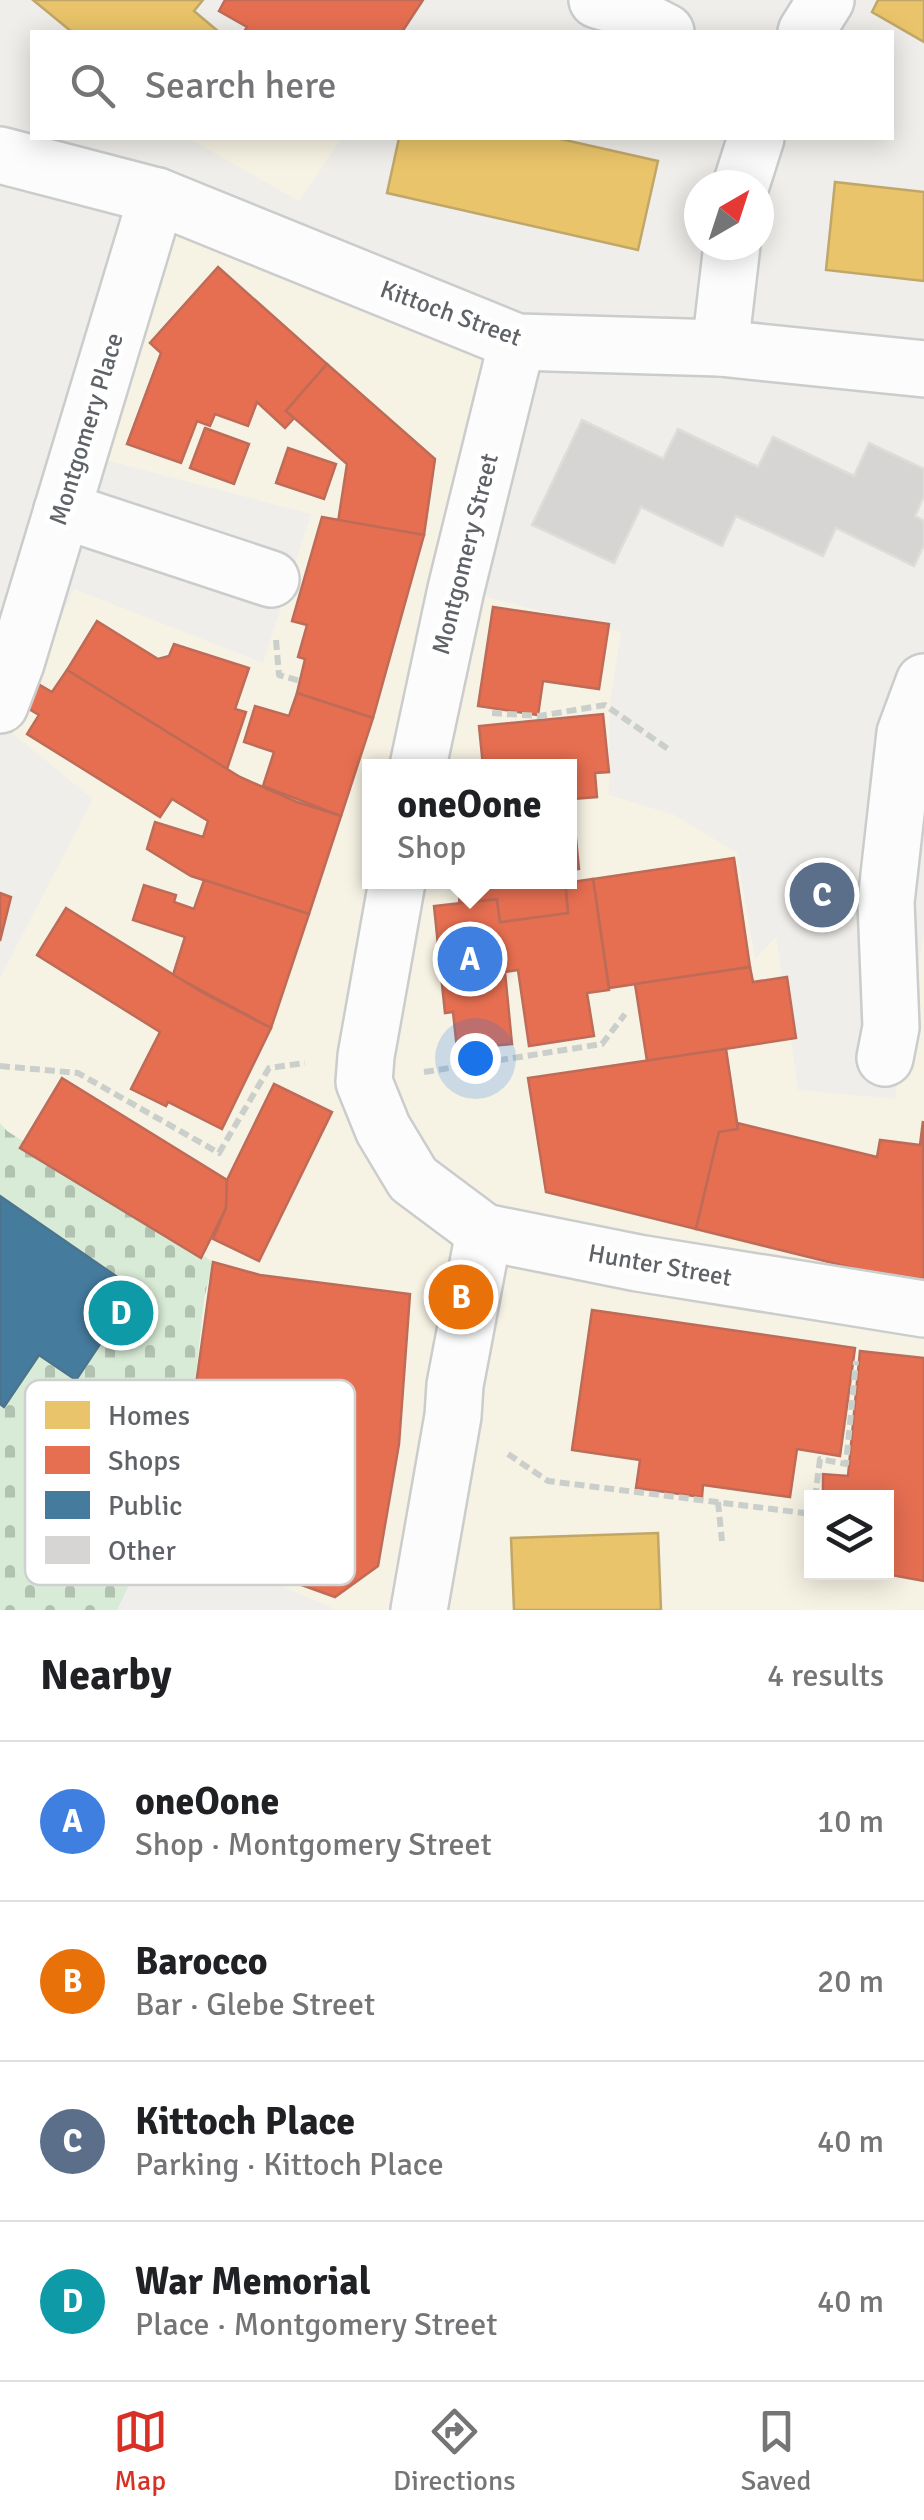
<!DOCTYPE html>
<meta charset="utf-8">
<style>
body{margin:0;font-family:Signika,sans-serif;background:#f2f2f2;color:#202124}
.controls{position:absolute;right:30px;bottom:30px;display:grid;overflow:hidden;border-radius:0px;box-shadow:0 5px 25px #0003}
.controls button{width:90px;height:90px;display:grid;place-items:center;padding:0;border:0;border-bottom:2px solid #e0e0e0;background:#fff;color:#202124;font:50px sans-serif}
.compass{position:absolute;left:684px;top:170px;width:90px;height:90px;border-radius:50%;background:#fff;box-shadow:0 5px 25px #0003;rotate:39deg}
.you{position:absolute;left:475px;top:1058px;width:35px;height:35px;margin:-25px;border:8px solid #fff;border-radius:50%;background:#1a73e8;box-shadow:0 0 0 15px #1a73e833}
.badge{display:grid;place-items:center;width:65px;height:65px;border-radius:50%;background:#d93025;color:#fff;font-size:32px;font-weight:700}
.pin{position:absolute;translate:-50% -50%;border:5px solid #fff;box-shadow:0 2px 10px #0006}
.popup{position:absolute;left:362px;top:759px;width:215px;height:130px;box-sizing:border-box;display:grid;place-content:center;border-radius:0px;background:#fff;filter:drop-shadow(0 2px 8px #0005);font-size:32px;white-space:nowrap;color:#757577}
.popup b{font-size:38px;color:#202124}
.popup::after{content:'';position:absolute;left:50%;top:100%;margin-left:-20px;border:20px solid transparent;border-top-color:#fff}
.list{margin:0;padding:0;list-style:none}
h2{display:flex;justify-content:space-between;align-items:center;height:130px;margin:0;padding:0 40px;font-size:42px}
h2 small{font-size:32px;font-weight:400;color:#757577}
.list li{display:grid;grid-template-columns:65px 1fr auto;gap:30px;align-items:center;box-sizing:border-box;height:160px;padding:0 40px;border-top:2px solid #e0e0e0}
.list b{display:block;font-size:38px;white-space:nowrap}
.list p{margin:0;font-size:32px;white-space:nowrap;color:#757577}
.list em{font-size:32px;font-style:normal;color:#757577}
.icon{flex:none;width:55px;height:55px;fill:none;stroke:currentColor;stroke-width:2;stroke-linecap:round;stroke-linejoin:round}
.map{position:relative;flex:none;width:924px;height:1610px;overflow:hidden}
.search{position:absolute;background:#fff;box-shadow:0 5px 25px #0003;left:30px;right:30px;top:30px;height:110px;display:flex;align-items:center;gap:25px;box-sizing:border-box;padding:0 35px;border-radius:0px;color:#757577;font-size:38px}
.sheet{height:770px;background:#fff}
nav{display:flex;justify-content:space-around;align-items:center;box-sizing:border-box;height:140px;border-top:2px solid #e0e0e0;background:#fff;font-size:28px;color:#757577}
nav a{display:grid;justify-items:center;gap:5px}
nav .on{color:#d93025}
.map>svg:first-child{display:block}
.commercial{fill:#f7f3e4;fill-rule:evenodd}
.cemetery{fill:url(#cemetery-stones)}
.homes{fill:#e9c46a;stroke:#c0a769;stroke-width:2.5}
.shops{fill:#e76f51;stroke:#be6b58;stroke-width:2.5}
.public{fill:#457b9d;stroke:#4d748d;stroke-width:2.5}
.building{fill:#d6d5d3;stroke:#deddd9;stroke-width:2.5}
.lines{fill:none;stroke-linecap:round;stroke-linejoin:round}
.minor-casing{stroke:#cbcccc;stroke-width:60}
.path{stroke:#cacfcc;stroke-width:6;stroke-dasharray:10 5;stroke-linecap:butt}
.minor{stroke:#fdfcfc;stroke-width:55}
.labels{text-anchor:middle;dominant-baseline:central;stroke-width:10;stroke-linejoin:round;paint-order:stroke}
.street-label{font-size:25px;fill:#5f6368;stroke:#fff}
.key{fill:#fff;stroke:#cfd0d2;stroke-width:2.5}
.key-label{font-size:28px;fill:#5f6368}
</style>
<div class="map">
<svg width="924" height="1610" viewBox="0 0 924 1610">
<defs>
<pattern id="cemetery-stones" width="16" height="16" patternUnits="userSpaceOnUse" patternTransform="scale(2.5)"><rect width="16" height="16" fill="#d8ebd6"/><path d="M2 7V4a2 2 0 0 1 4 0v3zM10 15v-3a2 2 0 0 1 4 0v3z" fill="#b2c2b1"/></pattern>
</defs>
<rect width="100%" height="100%" fill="#efeeea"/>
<g class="commercial">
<path d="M188 138H342L299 201Z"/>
<path d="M157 196 517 342 456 589 621 632 610 701 609 795 674 815 737 853 755 959 776 937 798 1090 895 1099 924 934V1610H337L154 1532 191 1421 204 1299 213 1262 7 1131 0 1123V978L93 799 11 732 74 589 263 663 311 514 79 453ZM370 766H570V882H370ZM812 1498H886V1572H812Z"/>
</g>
<path class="cemetery" d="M0 1123 7 1131 213 1262 204 1299 191 1421 154 1532 117 1610H0Z"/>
<g class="homes">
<path d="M33 0H203L194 11 219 32H72Z"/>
<path d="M878 0H924V42L872 12Z"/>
<path d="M399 138H556L658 161 638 250 387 193Z"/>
<path d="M835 182 924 192V281L826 270Z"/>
<path d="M658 1533 661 1610H514L511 1538Z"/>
</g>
<g class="shops">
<path d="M225 0H423L402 32H244L247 27 219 11Z"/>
<path d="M218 267 327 364 286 411 294 418 285 428 257 402 248 426 215 414 210 426 197 421 181 463 127 444 161 353 150 343Z"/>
<path d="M327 364 435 459 424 535 338 522 347 464 286 411Z"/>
<path d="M205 428 249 444 234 484 190 468Z"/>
<path d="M288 448 336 464 324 499 276 483Z"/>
<path d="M322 517 424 535 373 718 297 693 305 659 298 657 307 625 292 621Z"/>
<path d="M493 607 609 624 599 689 543 681 538 715 478 706Z"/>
<path d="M97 621 158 659 169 656 174 644 249 668 235 709 246 712 227 769 67 670Z"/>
<path d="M67 670 240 777 297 802 341 816 309 914 191 876 147 849 155 822 203 837 208 821 172 799 160 817 27 734 39 715 24 706 38 684 52 692Z"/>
<path d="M297 693 373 718 341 816 263 786 274 752 244 742 255 706 289 716Z"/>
<path d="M603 714 609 772 595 773 597 797 572 799 579 869 570 870V766H483L479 726Z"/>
<path d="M734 858 750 967 609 988 593 879Z"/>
<path d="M593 879 609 990 587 993 594 1036 529 1046 518 970 505 972 512 1044 457 1049 453 1012 445 1013 434 906 497 899 500 922 568 913 565 883Z"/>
<path d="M204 880 309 914 271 1028 173 975 185 937 133 920 144 885 176 895 174 902 194 909Z"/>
<path d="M461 882H565L568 913 500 922 497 899 459 903Z"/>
<path d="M0 893 11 897 0 941Z"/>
<path d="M66 908 203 993 271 1028 222 1129 168 1102 166 1106 131 1089 160 1032 37 955Z"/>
<path d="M750 967 753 982 787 977 796 1038 647 1061 635 984Z"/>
<path d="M726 1049 738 1129 719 1132 696 1229 546 1192 528 1078Z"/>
<path d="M62 1078 227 1180 226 1208 201 1258 20 1148Z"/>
<path d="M274 1084 332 1112 259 1261 213 1239 226 1208 227 1180Z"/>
<path d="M923 1121 924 1279 861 1270 696 1229 719 1132 738 1129 737 1123 877 1157 880 1140 920 1145Z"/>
<path d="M213 1262 260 1275 410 1294 399 1444 378 1566 335 1597 154 1532 191 1421Z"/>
<path d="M592 1310 855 1348 840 1456 797 1449 790 1497 703 1485 702 1497 636 1488 640 1460 572 1450Z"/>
<path d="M860 1351 924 1358V1581L875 1572H886V1498H823V1474L848 1476Z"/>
</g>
<path class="public" d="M0 1196 136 1290 76 1380 39 1355 4 1407 0 1404Z"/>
<path class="building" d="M582 420 663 459 678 429 758 467 773 437 854 476 869 443 924 469V496L915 516 924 521V545L914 566 836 528 823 556 736 516 722 546 641 507 614 563 532 525Z"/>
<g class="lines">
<g class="minor-casing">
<g id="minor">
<path d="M597 0 611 4 666 32"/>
<path d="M806 32 826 0"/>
<path d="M0 155 157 196 517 342 720 348 924 369"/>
<path d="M741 185 756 138"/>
<path d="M720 348 732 245"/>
<path d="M62 510 271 579"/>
<path d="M0 705 16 663 157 196"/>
<path d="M418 766 456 589 517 342"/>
<path d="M397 882 366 1056 364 1082 383 1129 413 1179 484 1232 638 1263 924 1309"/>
<path d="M885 1058 891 1027 886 902 905 733 924 682"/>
<path d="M419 1610 453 1416 455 1385 484 1232"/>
</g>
</g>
<g class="path">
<path d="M276 640 279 675 300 681"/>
<path d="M492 713 539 716 605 705 671 751"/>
<path d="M0 1066 78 1073 219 1153 269 1068 305 1063"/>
<path d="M424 1072 602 1044 625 1014"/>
<path d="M508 1454 548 1481 812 1514"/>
<path d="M815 1498 820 1459 846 1464 856 1361"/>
<path d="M718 1502 722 1541"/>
</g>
<use href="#minor" class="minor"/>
</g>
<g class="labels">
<g class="street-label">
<text transform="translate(451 313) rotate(20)">Kittoch Street</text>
<text transform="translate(86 429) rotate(-73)">Montgomery Place</text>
<text transform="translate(465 554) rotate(-76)">Montgomery Street</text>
<text transform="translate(660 1265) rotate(10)">Hunter Street</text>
</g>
</g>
<rect x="25" y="1380" width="330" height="205" rx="15" class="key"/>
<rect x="45" y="1401" width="45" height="28" fill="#e9c46a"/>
<rect x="45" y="1446" width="45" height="28" fill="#e76f51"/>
<rect x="45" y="1491" width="45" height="28" fill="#457b9d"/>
<rect x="45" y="1536" width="45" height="28" fill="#d6d5d3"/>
<g class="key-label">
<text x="108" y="1425">Homes</text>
<text x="108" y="1470">Shops</text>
<text x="108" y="1515">Public</text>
<text x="108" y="1560">Other</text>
</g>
</svg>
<div class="controls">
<button><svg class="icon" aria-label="layers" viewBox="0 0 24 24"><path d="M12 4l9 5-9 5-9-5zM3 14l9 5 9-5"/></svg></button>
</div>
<svg class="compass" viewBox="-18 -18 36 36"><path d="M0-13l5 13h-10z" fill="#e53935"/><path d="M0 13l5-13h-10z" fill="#757577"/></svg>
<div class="you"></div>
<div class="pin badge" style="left:470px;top:959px;background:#3f7fe0">A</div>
<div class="popup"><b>oneOone</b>Shop</div>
<div class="pin badge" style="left:461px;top:1297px;background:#e8710a">B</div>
<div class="pin badge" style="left:822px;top:895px;background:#5c6f8a">C</div>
<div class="pin badge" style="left:121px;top:1313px;background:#0f9aa8">D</div>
<div class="search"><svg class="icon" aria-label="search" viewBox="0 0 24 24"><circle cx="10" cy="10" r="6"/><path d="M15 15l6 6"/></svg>Search here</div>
</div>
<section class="sheet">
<h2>Nearby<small>4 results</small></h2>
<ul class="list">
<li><span class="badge" style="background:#3f7fe0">A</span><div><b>oneOone</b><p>Shop · Montgomery Street</p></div><em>10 m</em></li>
<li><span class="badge" style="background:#e8710a">B</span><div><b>Barocco</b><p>Bar · Glebe Street</p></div><em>20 m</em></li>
<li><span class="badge" style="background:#5c6f8a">C</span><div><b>Kittoch Place</b><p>Parking · Kittoch Place</p></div><em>40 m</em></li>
<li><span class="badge" style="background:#0f9aa8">D</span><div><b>War Memorial</b><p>Place · Montgomery Street</p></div><em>40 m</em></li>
</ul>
</section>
<nav>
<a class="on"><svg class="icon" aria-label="map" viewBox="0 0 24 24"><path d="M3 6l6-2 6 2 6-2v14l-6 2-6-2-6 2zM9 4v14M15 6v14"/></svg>Map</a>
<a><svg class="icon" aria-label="directions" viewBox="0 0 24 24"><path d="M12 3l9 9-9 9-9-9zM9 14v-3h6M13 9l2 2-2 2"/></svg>Directions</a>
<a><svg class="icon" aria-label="saved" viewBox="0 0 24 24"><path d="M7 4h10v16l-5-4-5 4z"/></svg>Saved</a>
</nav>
